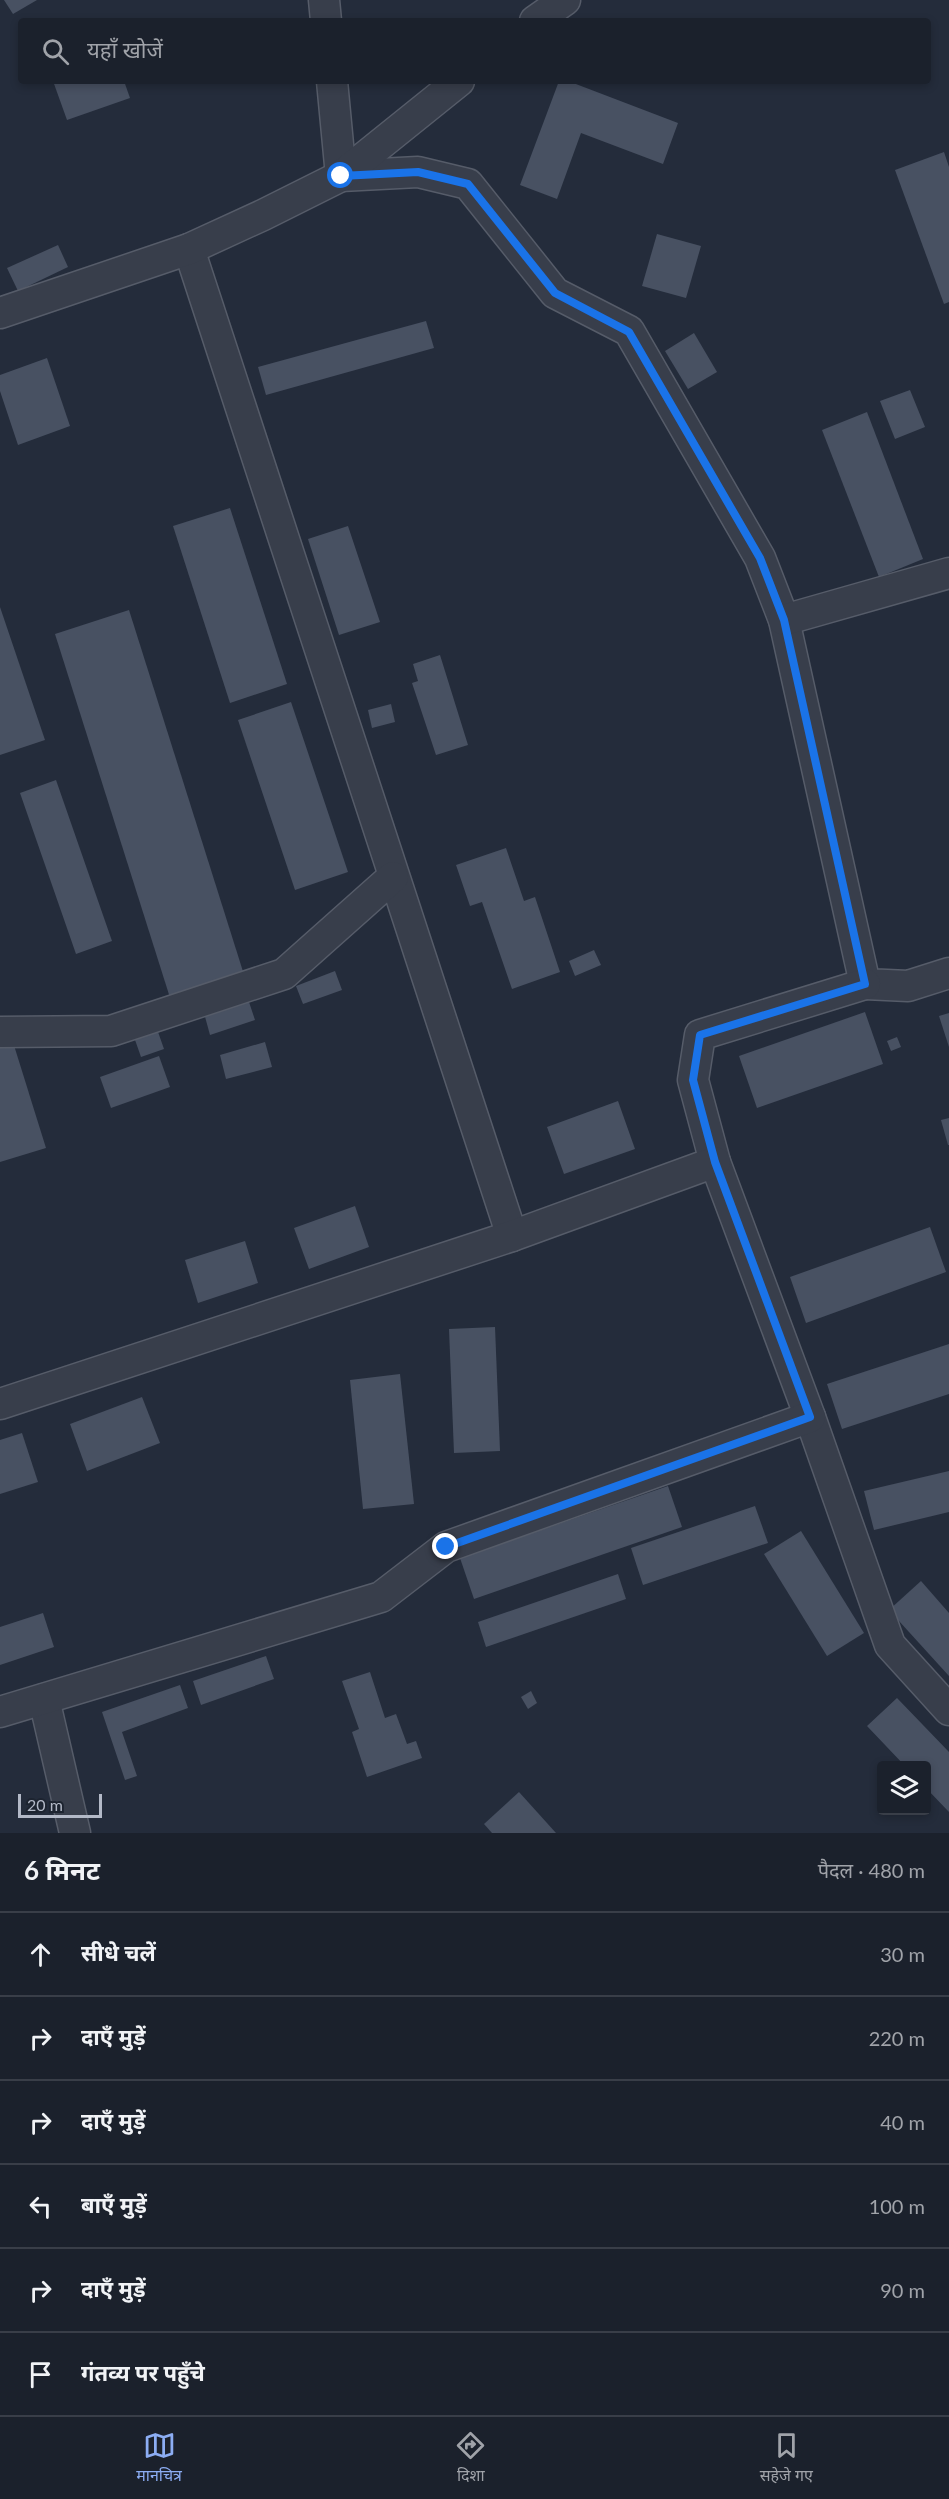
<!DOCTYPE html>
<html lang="hi">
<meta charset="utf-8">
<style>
body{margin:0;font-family:Lato,"Noto Sans Devanagari",sans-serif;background:#242934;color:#f1f3f6}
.controls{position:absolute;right:18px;bottom:18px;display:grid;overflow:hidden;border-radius:6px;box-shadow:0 3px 9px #0003}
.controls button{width:54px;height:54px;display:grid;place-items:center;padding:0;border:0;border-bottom:2px solid #393e48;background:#1b212c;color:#f1f3f6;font:30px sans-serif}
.scale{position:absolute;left:18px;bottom:15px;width:84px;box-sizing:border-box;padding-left:6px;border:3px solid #b3b9c7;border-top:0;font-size:16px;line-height:21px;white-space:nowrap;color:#b3b9c7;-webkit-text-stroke:4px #1d2430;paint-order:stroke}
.stop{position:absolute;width:18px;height:18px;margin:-14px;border:4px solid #1a73e8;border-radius:50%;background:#fff}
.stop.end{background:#1a73e8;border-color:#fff;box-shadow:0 2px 6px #0008}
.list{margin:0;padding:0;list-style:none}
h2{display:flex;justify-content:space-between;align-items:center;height:78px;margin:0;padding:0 24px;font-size:26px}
h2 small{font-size:20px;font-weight:400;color:#a0a3a9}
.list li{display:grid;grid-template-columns:39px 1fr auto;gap:18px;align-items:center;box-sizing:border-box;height:84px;padding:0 24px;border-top:2px solid #393e48}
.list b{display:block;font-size:22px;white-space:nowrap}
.list em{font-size:20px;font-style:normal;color:#a0a3a9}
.icon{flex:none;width:33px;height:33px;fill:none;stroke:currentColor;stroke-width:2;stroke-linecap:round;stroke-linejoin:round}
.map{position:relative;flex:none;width:949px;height:1833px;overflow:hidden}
.search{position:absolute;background:#1b212c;box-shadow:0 3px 9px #0003;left:18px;right:18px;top:18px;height:66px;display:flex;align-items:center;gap:15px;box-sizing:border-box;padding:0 21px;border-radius:6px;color:#a0a3a9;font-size:22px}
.sheet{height:582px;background:#1b212c}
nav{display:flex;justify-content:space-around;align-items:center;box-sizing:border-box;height:84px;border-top:2px solid #393e48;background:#1b212c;font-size:16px;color:#a0a3a9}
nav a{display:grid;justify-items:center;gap:3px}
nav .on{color:#8cadf3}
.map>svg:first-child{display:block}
.building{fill:#485162}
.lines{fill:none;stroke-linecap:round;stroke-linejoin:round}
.minor-casing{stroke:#565c69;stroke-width:33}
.minor{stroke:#383e4b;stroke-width:30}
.route{stroke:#1a73e8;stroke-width:8}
</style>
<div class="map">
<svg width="949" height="1833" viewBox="0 0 949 1833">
<rect width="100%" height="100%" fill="#242c3b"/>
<g class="building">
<path d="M4 0H37L13 14Z"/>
<path d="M53 81H124L130 98 67 120Z"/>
<path d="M559 81H568L678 123 663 164 581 133 557 199 520 185Z"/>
<path d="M944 152 949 167V302L944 304 895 170Z"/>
<path d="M657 234 701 246 686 298 642 286Z"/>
<path d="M58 245 68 267 18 291 7 268Z"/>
<path d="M426 321 434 348 266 395 258 367Z"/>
<path d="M694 333 717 372 688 389 665 351Z"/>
<path d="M47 358 70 426 18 445 0 391V375Z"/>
<path d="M910 390 925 427 895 439 880 401Z"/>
<path d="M867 412 923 559 879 577 822 430Z"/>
<path d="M230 508 287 684 230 703 173 526Z"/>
<path d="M348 526 380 622 339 635 308 539Z"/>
<path d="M0 607 45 740 0 755Z"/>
<path d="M129 610 246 981 172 1004 55 634Z"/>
<path d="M440 655 468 745 436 755 412 683 418 681 413 664Z"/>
<path d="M291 702 348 872 295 890 238 720Z"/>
<path d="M391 704 395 722 372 728 368 710Z"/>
<path d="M56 780 112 941 76 954 20 793Z"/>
<path d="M506 848 524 901 535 897 560 972 512 989 482 902 470 906 456 865Z"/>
<path d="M594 950 601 965 575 976 569 961Z"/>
<path d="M335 971 342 990 303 1004 296 986Z"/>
<path d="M248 999 255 1020 210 1035 204 1013Z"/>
<path d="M865 1012 883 1064 757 1108 739 1056Z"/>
<path d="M949 1013V1047L939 1016Z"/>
<path d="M157 1029 164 1049 141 1057 134 1037Z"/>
<path d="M897 1037 901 1047 891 1051 887 1041Z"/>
<path d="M12 1039 46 1148 0 1162V1043Z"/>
<path d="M265 1042 272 1067 226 1079 220 1055Z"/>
<path d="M159 1056 170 1087 111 1108 100 1077Z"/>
<path d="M618 1101 635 1149 564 1174 547 1127Z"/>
<path d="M949 1118V1145H948L941 1120Z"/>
<path d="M355 1206 369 1247 309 1269 294 1228Z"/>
<path d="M930 1227 946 1272 806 1323 790 1277Z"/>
<path d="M245 1241 258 1283 198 1303 185 1260Z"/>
<path d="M495 1327 500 1451 454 1453 449 1329Z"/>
<path d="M949 1344V1394L842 1429 827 1384Z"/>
<path d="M400 1374 414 1504 363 1509 350 1380Z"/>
<path d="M142 1397 160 1443 87 1471 70 1424Z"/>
<path d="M22 1433 38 1482 0 1494V1440Z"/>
<path d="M949 1471V1512L874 1530 864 1491Z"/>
<path d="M668 1486 682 1527 474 1599 460 1558Z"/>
<path d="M755 1506 768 1543 643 1585 631 1548Z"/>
<path d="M801 1531 864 1633 827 1656 764 1554Z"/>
<path d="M618 1574 626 1599 486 1647 478 1622Z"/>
<path d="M921 1581 949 1613V1676L889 1610Z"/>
<path d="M43 1613 54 1647 0 1665V1627Z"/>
<path d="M266 1656 274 1679 201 1705 193 1681Z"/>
<path d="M370 1672 385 1718 396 1714 407 1744 416 1741 422 1758 367 1777 352 1732 359 1729 342 1681Z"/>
<path d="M180 1685 188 1708 122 1732 137 1776 125 1780 102 1712Z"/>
<path d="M531 1691 537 1703 528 1709 521 1697Z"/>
<path d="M897 1698 949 1752V1812L926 1788V1766H905L867 1726Z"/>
<path d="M519 1792 556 1833H492L484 1824Z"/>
</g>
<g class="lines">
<g class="minor-casing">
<g id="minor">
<path d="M324 0 326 21"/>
<path d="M535 21 565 0"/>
<path d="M332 81 341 176 418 172 468 184 555 293 629 331 760 558 784 620 865 984 908 986 949 973"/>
<path d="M189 249 512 1236"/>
<path d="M0 313 189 249 263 215 341 176 459 81"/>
<path d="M784 620 949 573"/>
<path d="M865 984 700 1035 693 1080 715 1162 810 1417 890 1645 949 1710"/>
<path d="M0 1032 111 1031 284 974 393 877"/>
<path d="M0 1404 512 1236 715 1162"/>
<path d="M44 1699 75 1833"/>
<path d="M0 1712 381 1597 446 1547 810 1417"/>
</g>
</g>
<use href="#minor" class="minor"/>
</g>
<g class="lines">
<path class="route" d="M341 176 418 172 468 184 555 293 629 332 760 558 784 620 865 984 700 1035 693 1080 715 1162 810 1417 446 1547"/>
</g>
</svg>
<div class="controls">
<button><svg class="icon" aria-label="layers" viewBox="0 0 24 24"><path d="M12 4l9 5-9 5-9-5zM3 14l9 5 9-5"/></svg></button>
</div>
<div class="scale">20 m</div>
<div class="stop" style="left:341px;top:176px"></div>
<div class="stop end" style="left:446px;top:1547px"></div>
<div class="search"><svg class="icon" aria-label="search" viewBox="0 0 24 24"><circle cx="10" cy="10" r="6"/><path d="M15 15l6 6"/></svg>यहाँ खोजें</div>
</div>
<section class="sheet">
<h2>6 मिनट<small>पैदल · 480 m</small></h2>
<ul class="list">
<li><svg class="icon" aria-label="ahead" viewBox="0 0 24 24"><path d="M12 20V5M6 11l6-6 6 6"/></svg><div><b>सीधे चलें</b></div><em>30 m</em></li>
<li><svg class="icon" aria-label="right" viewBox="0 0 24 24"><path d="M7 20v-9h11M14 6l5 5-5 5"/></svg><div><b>दाएँ मुड़ें</b></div><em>220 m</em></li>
<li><svg class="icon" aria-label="right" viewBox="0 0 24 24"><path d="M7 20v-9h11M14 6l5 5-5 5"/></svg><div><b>दाएँ मुड़ें</b></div><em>40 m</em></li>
<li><svg class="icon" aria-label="left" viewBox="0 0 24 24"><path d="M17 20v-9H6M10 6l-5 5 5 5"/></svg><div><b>बाएँ मुड़ें</b></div><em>100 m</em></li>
<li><svg class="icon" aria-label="right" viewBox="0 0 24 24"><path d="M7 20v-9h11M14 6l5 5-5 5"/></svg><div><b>दाएँ मुड़ें</b></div><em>90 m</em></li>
<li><svg class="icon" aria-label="arrive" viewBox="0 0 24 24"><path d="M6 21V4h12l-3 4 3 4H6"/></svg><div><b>गंतव्य पर पहुँचे</b></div></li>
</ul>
</section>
<nav>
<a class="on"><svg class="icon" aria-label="map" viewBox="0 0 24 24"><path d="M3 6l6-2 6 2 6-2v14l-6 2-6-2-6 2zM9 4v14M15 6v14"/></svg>मानचित्र</a>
<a><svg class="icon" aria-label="directions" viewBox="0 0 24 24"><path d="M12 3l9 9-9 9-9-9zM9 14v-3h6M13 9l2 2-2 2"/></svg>दिशा</a>
<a><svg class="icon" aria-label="saved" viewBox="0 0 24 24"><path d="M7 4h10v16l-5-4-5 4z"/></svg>सहेजे गए</a>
</nav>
